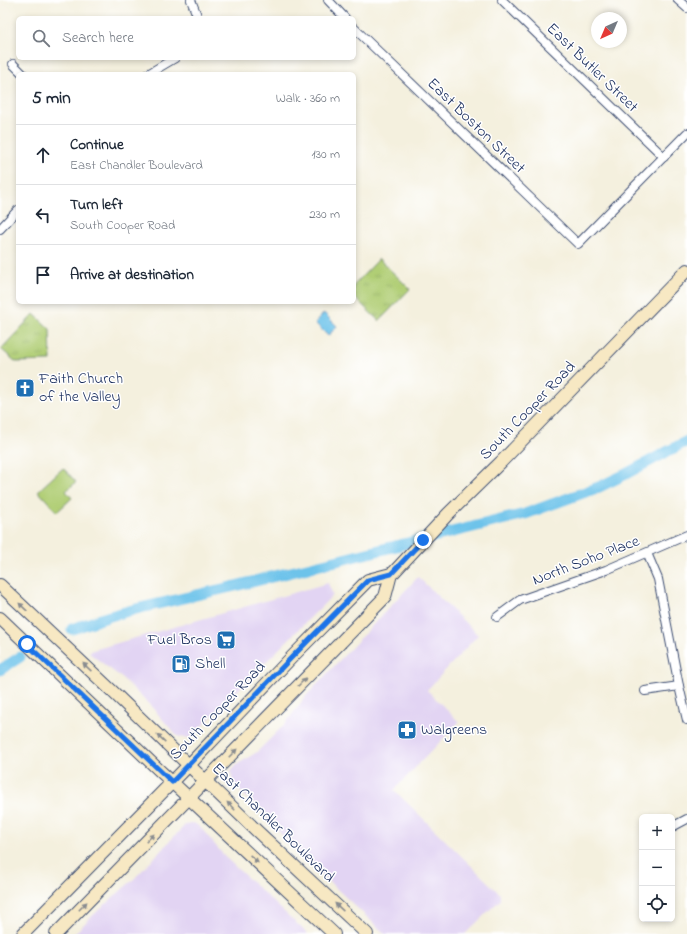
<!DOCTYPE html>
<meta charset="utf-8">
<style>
body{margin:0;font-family:"Indie Flower",sans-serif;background:#f2f2f3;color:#1f2937}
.controls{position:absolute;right:12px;bottom:12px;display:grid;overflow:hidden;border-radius:6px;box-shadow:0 2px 6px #0003}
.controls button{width:36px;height:36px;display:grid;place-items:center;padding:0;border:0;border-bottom:1px solid #e0e1e3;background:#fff;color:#1f2937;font:20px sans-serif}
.compass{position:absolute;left:591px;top:12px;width:36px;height:36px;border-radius:50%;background:#fff;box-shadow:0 2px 6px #0003;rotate:224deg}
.stop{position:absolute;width:12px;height:12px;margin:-9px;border:3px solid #1a73e8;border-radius:50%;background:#fff}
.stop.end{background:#1a73e8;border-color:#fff;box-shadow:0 1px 4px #0008}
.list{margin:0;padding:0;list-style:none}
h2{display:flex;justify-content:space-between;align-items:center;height:52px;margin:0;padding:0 16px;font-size:17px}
h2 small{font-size:13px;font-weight:400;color:#747a83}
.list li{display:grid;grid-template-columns:26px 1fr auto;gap:12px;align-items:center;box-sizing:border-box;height:60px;padding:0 16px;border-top:1px solid #e0e1e3}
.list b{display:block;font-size:15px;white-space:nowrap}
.list p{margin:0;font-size:13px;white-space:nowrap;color:#747a83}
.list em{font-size:13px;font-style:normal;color:#747a83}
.icon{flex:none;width:22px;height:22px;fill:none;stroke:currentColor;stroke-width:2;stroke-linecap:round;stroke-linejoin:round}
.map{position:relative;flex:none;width:687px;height:934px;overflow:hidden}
.search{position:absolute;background:#fff;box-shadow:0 2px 6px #0003;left:16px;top:16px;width:340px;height:44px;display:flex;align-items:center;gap:10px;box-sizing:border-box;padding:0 14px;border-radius:6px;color:#747a83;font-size:15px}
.panel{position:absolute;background:#fff;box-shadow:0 2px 6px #0003;left:16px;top:72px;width:340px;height:232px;border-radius:6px}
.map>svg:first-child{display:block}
.built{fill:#e2d4f3}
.grass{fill:url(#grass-tufts);stroke:#667e6a}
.garden{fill:#b0ce75;stroke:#667e6a}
.water{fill:#6dc3ea;stroke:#4479a4}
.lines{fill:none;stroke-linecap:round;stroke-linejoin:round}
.canal{stroke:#6dc3ea;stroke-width:11}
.street-casing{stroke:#3c4c71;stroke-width:10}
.secondary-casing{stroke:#3c4c71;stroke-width:14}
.street{stroke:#fff;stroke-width:8}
.secondary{stroke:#f7e8c3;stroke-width:12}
.oneway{fill:#898c90}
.route{stroke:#1a73e8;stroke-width:5}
.labels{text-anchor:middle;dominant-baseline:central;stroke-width:3;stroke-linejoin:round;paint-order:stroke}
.street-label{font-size:16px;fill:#1b2f5e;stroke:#fff}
.poi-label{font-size:16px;fill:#1b2f5e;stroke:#fff;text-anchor:start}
</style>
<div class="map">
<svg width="687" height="934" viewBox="0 0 687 934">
<defs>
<pattern id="grass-tufts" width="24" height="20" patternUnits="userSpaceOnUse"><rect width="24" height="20" fill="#b0ce75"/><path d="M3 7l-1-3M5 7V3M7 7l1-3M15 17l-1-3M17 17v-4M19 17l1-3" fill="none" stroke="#97b168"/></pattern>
</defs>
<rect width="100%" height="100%" fill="#fff"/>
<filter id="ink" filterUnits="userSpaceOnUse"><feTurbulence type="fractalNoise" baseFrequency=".025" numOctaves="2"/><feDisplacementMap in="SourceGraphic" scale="8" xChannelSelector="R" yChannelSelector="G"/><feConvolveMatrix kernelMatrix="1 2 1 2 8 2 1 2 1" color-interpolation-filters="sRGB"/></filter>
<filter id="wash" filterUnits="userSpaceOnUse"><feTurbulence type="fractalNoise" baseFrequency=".012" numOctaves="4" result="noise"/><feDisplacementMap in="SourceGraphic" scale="16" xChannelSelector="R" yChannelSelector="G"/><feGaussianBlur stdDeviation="0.9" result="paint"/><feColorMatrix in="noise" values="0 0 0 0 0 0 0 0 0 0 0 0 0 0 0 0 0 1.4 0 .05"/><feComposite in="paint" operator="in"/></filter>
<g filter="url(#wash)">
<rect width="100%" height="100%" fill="#f4f0de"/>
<g class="built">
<path d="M418 577 478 635 427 690 459 722 394 790 500 894V900L465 934H385L293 848 260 810 236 787 233 783 232 778 231 771 238 764 257 752 285 724 306 696Z"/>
<path d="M328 583 333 595 191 737 186 738 180 737 176 735 152 707 122 678 89 653 93 650Z"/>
<path d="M194 823 201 828 226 858 308 934H74L91 917 134 879 185 825Z"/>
</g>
<g class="grass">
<path d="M379 259 410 289 379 321 354 297V285Z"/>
<path d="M34 314 50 329 51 361 16 362 1 349Z"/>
</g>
<path class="garden" d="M63 468 76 482 66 491 72 498 57 512 38 491Z"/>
<path class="water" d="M324 313 337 326 328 336 315 323Z"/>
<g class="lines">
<g class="canal">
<path d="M72 629 110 616 136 609 231 587 525 514 599 487 624 475 687 441"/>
<path d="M0 670 20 657"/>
</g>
</g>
</g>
<g filter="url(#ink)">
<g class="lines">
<g class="street-casing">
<g id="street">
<path d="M191 0 198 18"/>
<path d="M328 0 345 18"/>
<path d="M502 0 664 157"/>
<path d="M678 0 687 8"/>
<path d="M354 28 578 244 687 133"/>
<path d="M13 64 23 74"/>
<path d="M148 74 175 58"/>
<path d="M0 229 18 210"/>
<path d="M647 553 658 579 679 686 687 720"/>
<path d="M497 617 520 600 606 570 687 535"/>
<path d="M645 691 679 686"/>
<path d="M672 827 687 819"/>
</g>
</g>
<g class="secondary-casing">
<g id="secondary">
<path d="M0 585 111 690 257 831 367 934"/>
<path d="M0 618 159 770 334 934"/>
<path d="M23 934 189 765 291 658 368 580 391 574"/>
<path d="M56 934 385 597 391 574 394 572 448 514 501 462 687 270"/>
</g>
</g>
<use href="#street" class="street"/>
<use href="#secondary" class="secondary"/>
</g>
<defs><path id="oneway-solid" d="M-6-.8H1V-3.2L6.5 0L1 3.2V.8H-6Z"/></defs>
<g class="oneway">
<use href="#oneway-solid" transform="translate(23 607) rotate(-136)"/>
<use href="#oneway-solid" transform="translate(87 667) rotate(-137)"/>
<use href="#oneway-solid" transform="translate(302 682) rotate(-46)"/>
<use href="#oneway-solid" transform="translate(161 738) rotate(-136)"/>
<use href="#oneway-solid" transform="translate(233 753) rotate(-45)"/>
<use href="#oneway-solid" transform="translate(231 806) rotate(-135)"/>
<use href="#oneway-solid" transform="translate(150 838) rotate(-45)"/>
<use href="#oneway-solid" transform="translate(254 859) rotate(43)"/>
<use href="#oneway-solid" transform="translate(83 906) rotate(-46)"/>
<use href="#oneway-solid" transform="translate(339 907) rotate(-137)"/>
</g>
</g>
<g class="lines" filter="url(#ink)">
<path class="route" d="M27 644 172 782 291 658 368 580 391 574 423 540"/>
</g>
<defs>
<g id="church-square" transform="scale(1)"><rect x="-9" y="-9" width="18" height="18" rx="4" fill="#1f6fb2" stroke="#fff"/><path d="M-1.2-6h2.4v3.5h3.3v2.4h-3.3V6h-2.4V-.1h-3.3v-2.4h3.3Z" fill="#fff"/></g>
<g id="supermarket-square" transform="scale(1)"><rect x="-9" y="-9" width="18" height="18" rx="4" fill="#1f6fb2" stroke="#fff"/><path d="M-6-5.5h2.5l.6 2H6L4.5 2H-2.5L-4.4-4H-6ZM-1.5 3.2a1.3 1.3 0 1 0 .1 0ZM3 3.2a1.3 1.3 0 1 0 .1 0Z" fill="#fff"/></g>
<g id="fuel-square" transform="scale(1)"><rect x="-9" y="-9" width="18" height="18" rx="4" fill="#1f6fb2" stroke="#fff"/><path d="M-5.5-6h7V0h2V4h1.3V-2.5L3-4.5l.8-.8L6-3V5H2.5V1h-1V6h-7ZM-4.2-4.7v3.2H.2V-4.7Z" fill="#fff"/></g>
<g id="pharmacy-square" transform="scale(1)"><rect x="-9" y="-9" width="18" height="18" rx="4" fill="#1f6fb2" stroke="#fff"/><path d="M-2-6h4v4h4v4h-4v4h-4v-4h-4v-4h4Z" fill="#fff"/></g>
</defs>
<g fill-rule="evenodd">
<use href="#church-square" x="25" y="388"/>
<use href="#supermarket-square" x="226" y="640"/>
<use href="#fuel-square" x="181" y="664"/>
<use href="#pharmacy-square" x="407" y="730"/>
</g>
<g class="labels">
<g class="street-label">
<text transform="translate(592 68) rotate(44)">East Butler Street</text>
<text transform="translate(476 126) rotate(44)">East Boston Street</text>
<text transform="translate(528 411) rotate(-46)">South Cooper Road</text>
<text transform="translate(586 561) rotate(-21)">North Soho Place</text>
<text transform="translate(218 711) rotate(-46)">South Cooper Road</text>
<text transform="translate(273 823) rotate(44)">East Chandler Boulevard</text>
</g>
<g class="poi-label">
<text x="39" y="379">Faith Church<tspan x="39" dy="18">of the Valley</tspan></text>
<text x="212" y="640" text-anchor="end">Fuel Bros</text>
<text x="195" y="664">Shell</text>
<text x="421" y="730">Walgreens</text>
</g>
</g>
</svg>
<div class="controls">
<button>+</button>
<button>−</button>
<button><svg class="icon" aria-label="locate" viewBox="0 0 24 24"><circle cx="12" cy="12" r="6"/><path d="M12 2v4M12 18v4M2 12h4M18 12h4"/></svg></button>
</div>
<svg class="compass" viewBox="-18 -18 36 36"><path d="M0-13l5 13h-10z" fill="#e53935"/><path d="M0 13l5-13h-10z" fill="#747a83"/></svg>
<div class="stop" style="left:27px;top:644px"></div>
<div class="stop end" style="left:423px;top:540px"></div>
<div class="search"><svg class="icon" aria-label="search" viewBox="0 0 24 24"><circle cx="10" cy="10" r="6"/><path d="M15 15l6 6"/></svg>Search here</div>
<section class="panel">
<h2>5 min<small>Walk · 360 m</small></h2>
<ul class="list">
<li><svg class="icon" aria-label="ahead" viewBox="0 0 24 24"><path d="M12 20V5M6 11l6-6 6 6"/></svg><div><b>Continue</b><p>East Chandler Boulevard</p></div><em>130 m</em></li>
<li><svg class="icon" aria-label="left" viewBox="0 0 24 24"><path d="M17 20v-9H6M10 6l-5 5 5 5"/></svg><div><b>Turn left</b><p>South Cooper Road</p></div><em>230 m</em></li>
<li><svg class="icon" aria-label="arrive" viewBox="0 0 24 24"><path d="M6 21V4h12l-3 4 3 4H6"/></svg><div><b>Arrive at destination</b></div></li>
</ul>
</section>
</div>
